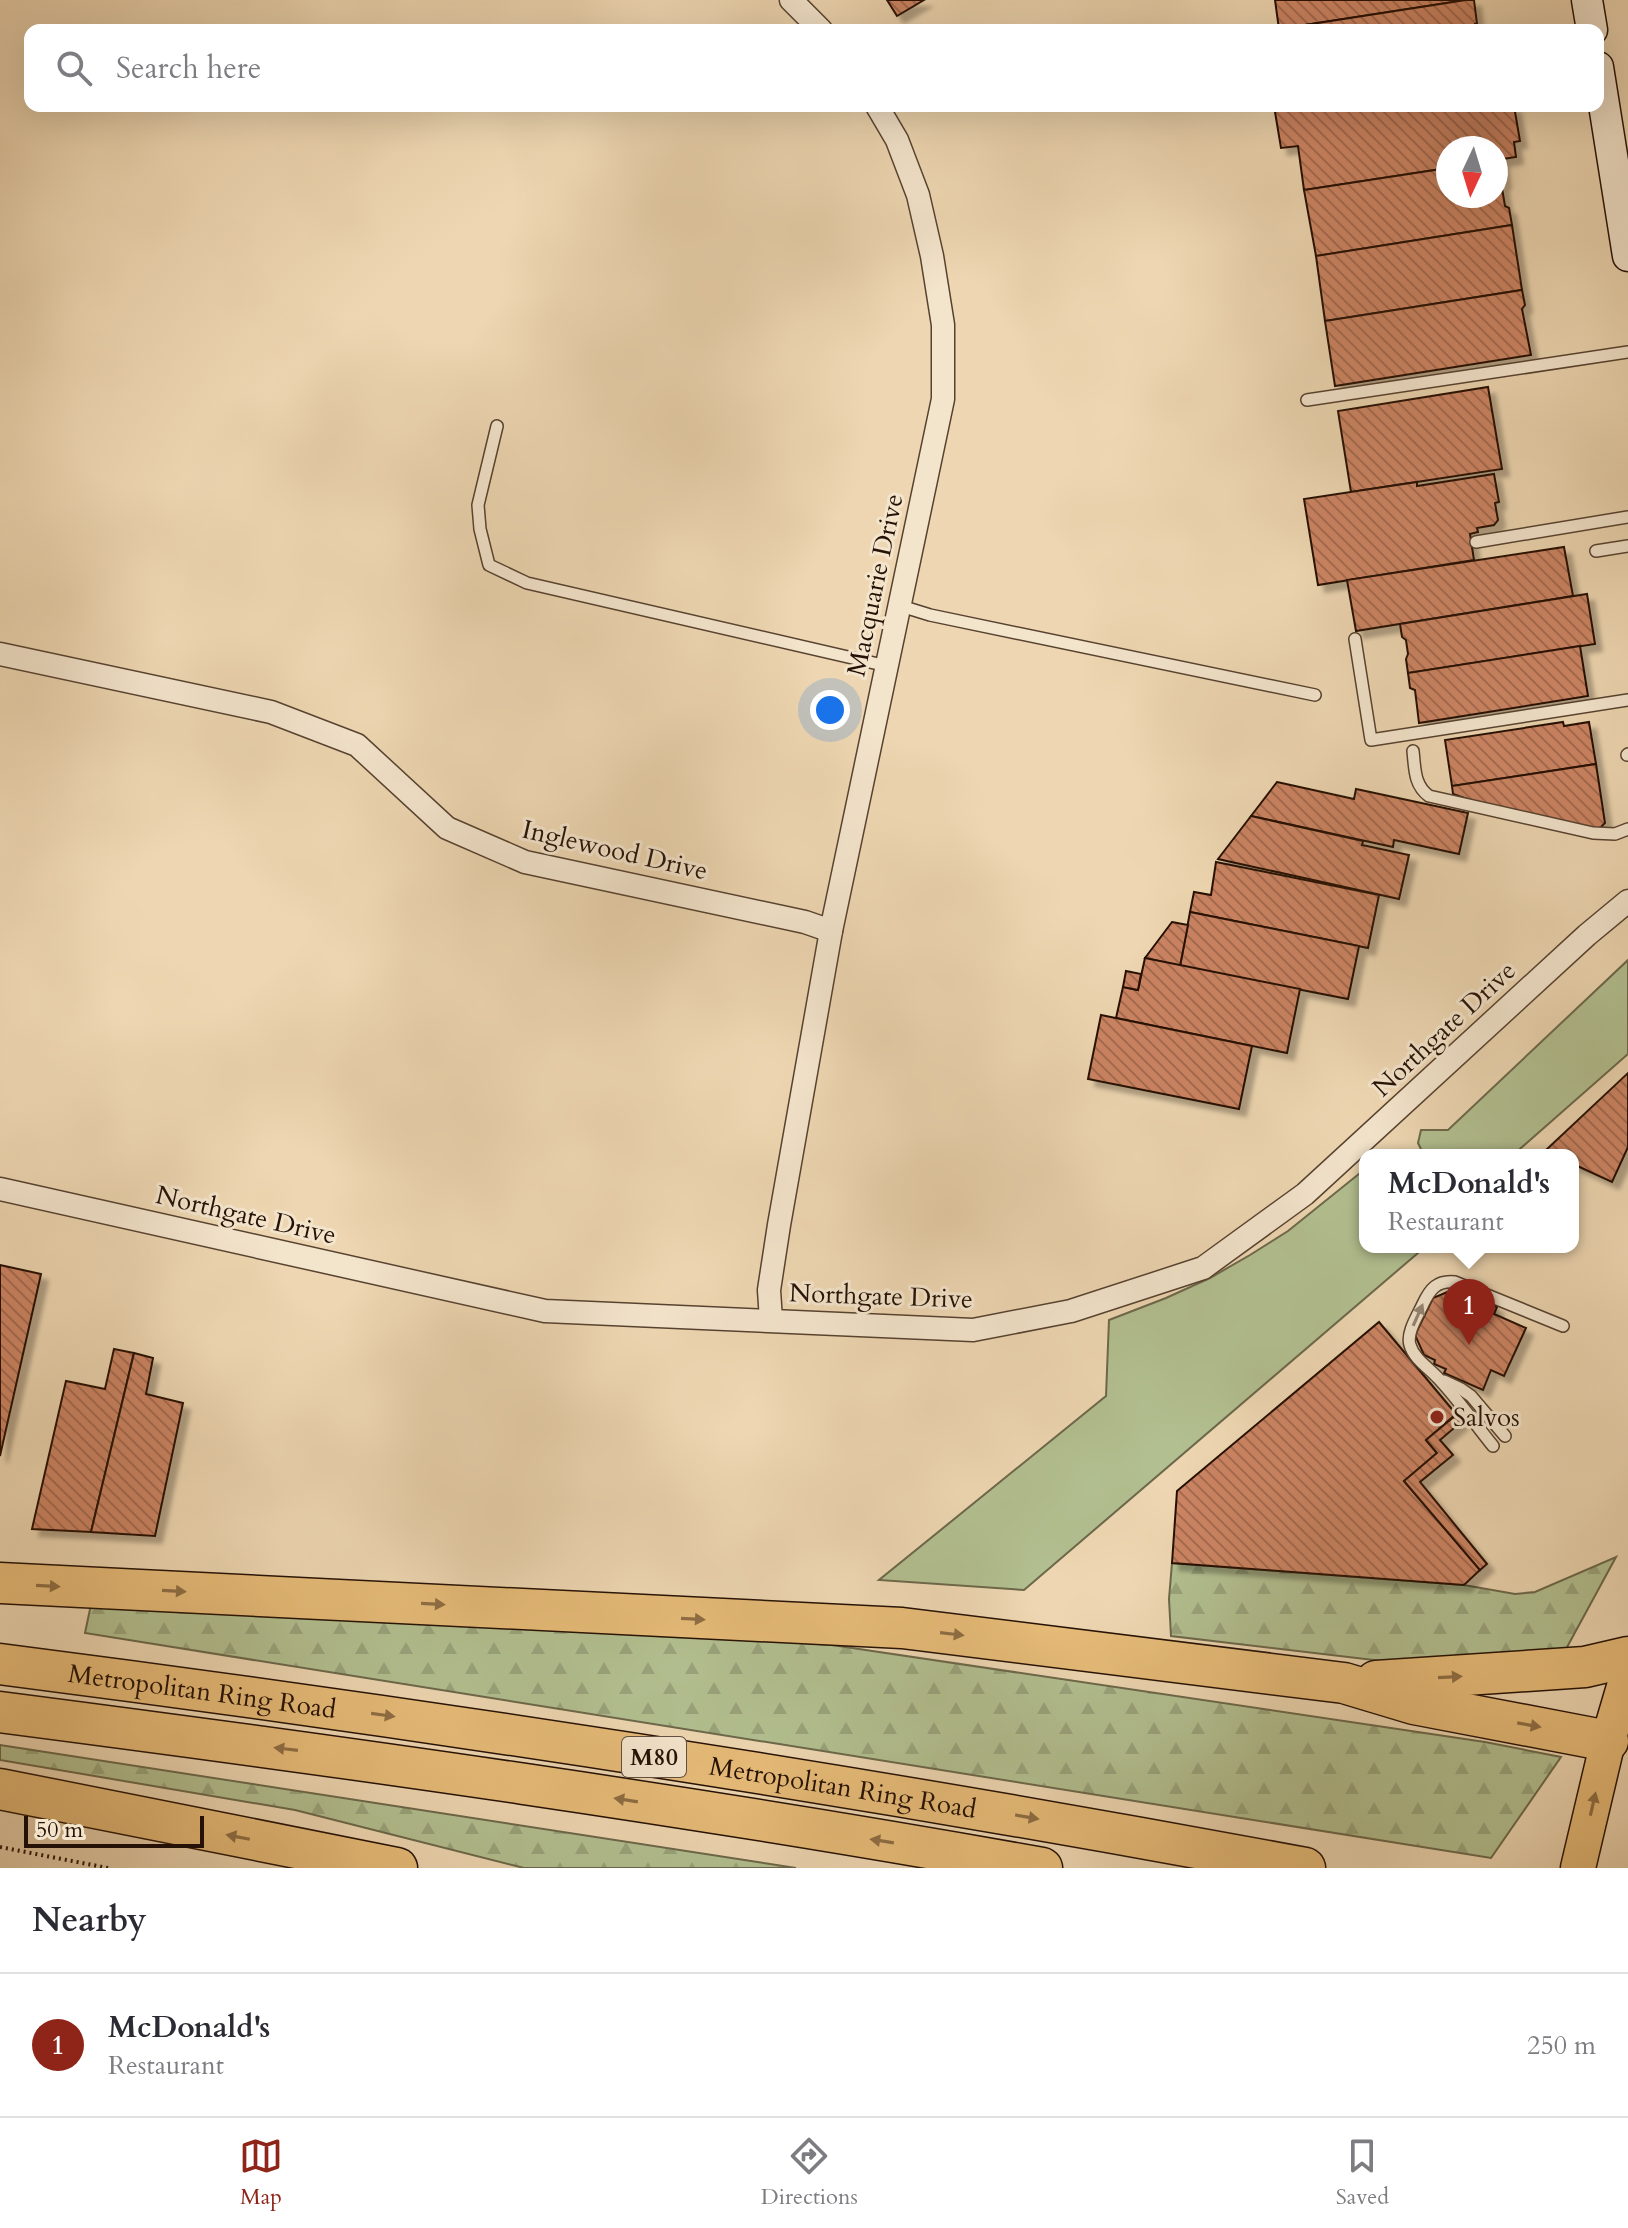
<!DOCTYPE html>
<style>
body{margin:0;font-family:Cardo,serif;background:#f7f7f7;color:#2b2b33}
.compass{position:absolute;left:1436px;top:136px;width:72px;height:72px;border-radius:50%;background:#fff;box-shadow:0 8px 32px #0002;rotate:184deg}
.scale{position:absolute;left:24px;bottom:20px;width:180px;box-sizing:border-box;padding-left:8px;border:4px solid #251105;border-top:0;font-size:22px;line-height:28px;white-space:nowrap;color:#251105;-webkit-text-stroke:6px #f3e4cc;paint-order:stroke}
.you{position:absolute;left:830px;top:710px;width:28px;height:28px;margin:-20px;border:6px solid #fff;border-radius:50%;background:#1a73e8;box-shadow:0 0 0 12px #1a73e833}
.badge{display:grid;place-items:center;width:52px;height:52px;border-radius:50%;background:#8f2418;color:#fff;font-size:26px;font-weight:700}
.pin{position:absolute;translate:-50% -66px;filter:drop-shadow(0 2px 4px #0008)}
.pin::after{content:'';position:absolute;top:42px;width:28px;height:24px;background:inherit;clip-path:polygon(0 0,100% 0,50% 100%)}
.popup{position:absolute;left:1359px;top:1149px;width:220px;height:104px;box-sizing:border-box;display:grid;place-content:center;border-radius:16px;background:#fff;filter:drop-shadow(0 2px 6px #0005);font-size:26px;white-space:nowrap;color:#7c7c81}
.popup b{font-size:30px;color:#2b2b33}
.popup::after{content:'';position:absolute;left:50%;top:100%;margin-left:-16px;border:16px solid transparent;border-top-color:#fff}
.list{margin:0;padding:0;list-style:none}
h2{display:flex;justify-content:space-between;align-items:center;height:104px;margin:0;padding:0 32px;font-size:34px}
h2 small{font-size:26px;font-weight:400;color:#7c7c81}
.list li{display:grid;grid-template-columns:52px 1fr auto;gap:24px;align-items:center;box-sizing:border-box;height:144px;padding:0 32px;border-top:2px solid #e1e1e2}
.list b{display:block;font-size:30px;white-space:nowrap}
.list p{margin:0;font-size:26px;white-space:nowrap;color:#7c7c81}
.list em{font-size:26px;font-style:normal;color:#7c7c81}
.icon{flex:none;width:44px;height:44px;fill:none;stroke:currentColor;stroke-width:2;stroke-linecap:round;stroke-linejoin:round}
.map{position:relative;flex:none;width:1628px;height:1868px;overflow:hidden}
.search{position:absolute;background:#fff;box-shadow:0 8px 32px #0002;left:24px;right:24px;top:24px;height:88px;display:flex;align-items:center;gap:20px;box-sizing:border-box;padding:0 28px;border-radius:16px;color:#7c7c81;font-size:30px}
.sheet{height:248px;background:#fff}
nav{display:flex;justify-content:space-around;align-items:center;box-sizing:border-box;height:112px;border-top:2px solid #e1e1e2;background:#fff;font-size:22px;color:#7c7c81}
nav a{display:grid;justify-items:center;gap:4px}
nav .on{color:#8f2418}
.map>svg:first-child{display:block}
.grass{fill:#b2bf90;stroke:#6c684a;stroke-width:2}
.forest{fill:url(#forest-firs);stroke:#6c684a;stroke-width:2}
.building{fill:url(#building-back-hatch);stroke:#251105;stroke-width:2;filter:url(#shadow)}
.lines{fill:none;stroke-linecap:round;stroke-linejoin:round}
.service-casing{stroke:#574230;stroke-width:14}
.minor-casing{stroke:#574230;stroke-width:25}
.secondary-casing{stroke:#251105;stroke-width:33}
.primary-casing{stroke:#251105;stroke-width:37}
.motorway-casing{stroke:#251105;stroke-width:43}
.path{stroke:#251105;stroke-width:4;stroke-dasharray:2 4;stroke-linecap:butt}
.service{stroke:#f3e4cc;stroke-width:11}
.minor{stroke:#f3e4cc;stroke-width:22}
.secondary{stroke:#f3e4cc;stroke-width:30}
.primary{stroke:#e6bb78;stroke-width:34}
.motorway{stroke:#e6bb78;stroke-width:40}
.oneway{fill:#968572}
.oneway2{fill:#8f6e44}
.poi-dot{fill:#8f2418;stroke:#f3e4cc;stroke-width:3}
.labels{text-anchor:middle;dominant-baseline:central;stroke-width:6;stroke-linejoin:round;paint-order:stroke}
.shield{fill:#f3e4cc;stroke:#635041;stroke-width:2}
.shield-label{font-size:24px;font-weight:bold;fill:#251105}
.street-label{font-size:26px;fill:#251105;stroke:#f3e4cc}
.poi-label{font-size:26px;fill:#251105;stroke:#f3e4cc;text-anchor:start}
</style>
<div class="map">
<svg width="1628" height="1868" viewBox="0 0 1628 1868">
<defs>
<pattern id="forest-firs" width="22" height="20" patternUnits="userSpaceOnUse" patternTransform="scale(2)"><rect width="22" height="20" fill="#b2bf90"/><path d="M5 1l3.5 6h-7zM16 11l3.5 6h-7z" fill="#99a37b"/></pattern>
<pattern id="building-back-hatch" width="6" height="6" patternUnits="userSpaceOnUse" patternTransform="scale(2)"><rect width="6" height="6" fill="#cc8464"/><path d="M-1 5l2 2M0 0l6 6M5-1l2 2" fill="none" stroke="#a56b50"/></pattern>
<filter id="shadow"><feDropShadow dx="7" dy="7" stdDeviation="2" flood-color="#0004"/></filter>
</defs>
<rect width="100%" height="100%" fill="#edd6b1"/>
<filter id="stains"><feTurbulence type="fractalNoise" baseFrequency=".0025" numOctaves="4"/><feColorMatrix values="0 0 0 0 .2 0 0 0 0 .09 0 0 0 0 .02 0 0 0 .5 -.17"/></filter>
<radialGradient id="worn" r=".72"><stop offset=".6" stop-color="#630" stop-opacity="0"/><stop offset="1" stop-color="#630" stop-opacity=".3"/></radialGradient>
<g class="grass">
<path d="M1628 960V1054L1513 1155H1424L1418 1143 1421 1130H1448Z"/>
<path d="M1365 1169V1247H1425L1024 1590 879 1580 1106 1396 1109 1320 1166 1298 1210 1278 1250 1255 1288 1231Z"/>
</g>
<g class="forest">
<path d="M1616 1557 1566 1649 1382 1661 1171 1636 1169 1599 1172 1563 1464 1585 1515 1594 1535 1592Z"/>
<path d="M93 1595 832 1645 1485 1742 1561 1757 1491 1858 85 1633Z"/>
<path d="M0 1745 796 1868H524L295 1810 0 1760Z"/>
</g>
<g class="building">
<path d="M887 0H924L897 16Z"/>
<path d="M1275 0H1466L1279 29Z"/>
<path d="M1466 0H1474L1477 24H1475V30L1279 29Z"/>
<path d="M1274 106H1514L1520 141 1514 142 1516 157 1496 160V148H1448V168L1304 190 1298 146 1281 148Z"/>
<path d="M1501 159 1504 182H1501L1505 206 1509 208 1512 225 1316 256 1304 190 1448 168V196H1496V160Z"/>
<path d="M1512 225 1522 290 1325 321 1316 256Z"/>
<path d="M1522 290 1525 305 1522 309 1531 355 1335 386 1325 321Z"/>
<path d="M1488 387 1502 469 1351 492 1338 411Z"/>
<path d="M1494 474 1499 502 1495 503 1498 520 1494 525 1477 528 1478 532 1470 534 1474 560 1318 585 1304 499 1417 482V486Z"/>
<path d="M1564 547 1573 596 1356 631 1347 580Z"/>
<path d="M1587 594 1595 644 1408 673 1406 659 1408 654 1406 640 1402 637 1400 624Z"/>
<path d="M1580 646 1588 696 1419 723 1415 690 1410 688 1408 673Z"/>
<path d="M1563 722 1564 726 1589 722 1596 764 1452 786 1445 740Z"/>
<path d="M1596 764 1605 823 1599 829 1473 801 1453 794 1452 786Z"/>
<path d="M1277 782 1354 799 1356 789 1468 813 1459 854 1394 840 1393 847 1251 816Z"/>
<path d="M1251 816 1363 841 1362 845 1409 855 1399 899 1218 859Z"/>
<path d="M1216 862 1379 895 1368 948 1190 912 1194 892 1211 895Z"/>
<path d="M1190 912 1359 946 1348 999 1180 966Z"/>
<path d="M1172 922 1188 925 1180 966 1145 958Z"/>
<path d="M1145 958 1300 989 1287 1053 1116 1018 1123 987 1138 990Z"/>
<path d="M1126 971 1141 974 1138 990 1123 987Z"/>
<path d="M1101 1015 1252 1046 1239 1109 1088 1079Z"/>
<path d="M1628 1073V1147L1612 1182 1573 1164V1155H1554L1545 1151Z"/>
<path d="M0 1265 41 1274 0 1456Z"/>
<path d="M1452 1290 1483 1304 1484 1301 1497 1307 1494 1314 1526 1328 1504 1376 1491 1370 1483 1390 1444 1373 1446 1369 1434 1364 1435 1360 1424 1355 1415 1335 1433 1298Z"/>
<path d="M1379 1322 1456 1414 1426 1440 1437 1453 1404 1481 1480 1570 1464 1585 1172 1563 1177 1491Z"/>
<path d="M114 1349 134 1353 91 1532 32 1529 66 1381 105 1389Z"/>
<path d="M134 1353 153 1358 146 1394 183 1403 155 1536 91 1532Z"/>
<path d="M1456 1415 1461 1422 1440 1440 1453 1455 1420 1482 1487 1564 1480 1570 1404 1481 1437 1453 1426 1440Z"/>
</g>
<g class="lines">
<g class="service-casing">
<g id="service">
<path d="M1307 400 1628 352"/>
<path d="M497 426 478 505 480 529 489 565 527 583 887 666"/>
<path d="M1476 542 1628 517"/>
<path d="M1596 551 1628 546"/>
<path d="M901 606 930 615 1315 695"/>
<path d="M1355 639 1371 740 1628 700"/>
<path d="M1413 751C1415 769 1414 785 1429 796L1593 833 1615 834 1628 829"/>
<path d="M1627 755 1628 754"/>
<path d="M1444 1381 1461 1389 1471 1396 1505 1436"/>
<path d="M1493 1446C1475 1424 1458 1399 1438 1378 1429 1368 1414 1359 1410 1345 1406 1333 1418 1315 1423 1304 1430 1289 1437 1280 1455 1282L1563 1326"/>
</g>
</g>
<g class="minor-casing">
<g id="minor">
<path d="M791 0 821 30"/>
<path d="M0 654 271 712 357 745 447 828 525 862 805 922 831 931"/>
<path d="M0 1189 545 1311 973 1330 1071 1311 1203 1268 1305 1194 1587 935 1628 901"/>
<path d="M771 1320 769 1290 779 1225 831 931 943 399V325L932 256 918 195 897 140 877 106"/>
</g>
</g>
<g class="secondary-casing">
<g id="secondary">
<path d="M1587 0 1592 30"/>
<path d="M1598 67 1628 256"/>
</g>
</g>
<g class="primary-casing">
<path id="primary" d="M1578 1868 1608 1741 1628 1673"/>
</g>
<g class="motorway-casing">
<g id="motorway">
<path d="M0 1583 902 1628 1344 1683 1414 1704 1608 1741"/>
<path id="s1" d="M0 1664C437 1720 872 1787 1305 1868"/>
<path d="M1376 1681 1585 1667 1628 1657"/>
<path d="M0 1712C348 1757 697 1806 1042 1868"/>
<path d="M0 1789 397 1868"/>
</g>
</g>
<path class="path" d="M0 1847 108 1868"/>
<use href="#service" class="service"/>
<use href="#minor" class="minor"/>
<use href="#secondary" class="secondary"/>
<use href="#primary" class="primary"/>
<use href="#motorway" class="motorway"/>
</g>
<defs><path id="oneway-solid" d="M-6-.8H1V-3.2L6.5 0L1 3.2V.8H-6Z" transform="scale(2)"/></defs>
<use class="oneway" href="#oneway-solid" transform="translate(1418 1315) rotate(-66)"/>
<g class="oneway2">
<use href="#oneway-solid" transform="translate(48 1586) rotate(3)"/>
<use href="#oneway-solid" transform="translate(174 1591) rotate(3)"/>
<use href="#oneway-solid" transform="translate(433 1604) rotate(3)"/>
<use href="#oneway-solid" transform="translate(693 1619) rotate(3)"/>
<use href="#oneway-solid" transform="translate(952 1634) rotate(7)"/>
<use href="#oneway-solid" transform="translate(1450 1677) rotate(-3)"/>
<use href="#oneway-solid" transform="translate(383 1715) rotate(8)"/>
<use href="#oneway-solid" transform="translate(1529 1725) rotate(10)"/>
<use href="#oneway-solid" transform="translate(286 1749) rotate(-173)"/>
<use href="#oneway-solid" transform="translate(626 1800) rotate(-171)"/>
<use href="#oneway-solid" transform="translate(1593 1804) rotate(-77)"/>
<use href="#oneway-solid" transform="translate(1027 1817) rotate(10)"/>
<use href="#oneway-solid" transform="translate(238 1837) rotate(-169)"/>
<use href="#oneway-solid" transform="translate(882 1841) rotate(-171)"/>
</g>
<circle class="poi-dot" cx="1437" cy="1417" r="8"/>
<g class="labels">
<rect class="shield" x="622" y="1737" width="64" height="40" rx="6"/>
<g class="shield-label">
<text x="654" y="1757">M80</text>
</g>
<g class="street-label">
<text transform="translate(875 585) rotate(-78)">Macquarie Drive</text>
<text transform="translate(615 850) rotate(13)">Inglewood Drive</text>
<text transform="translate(1444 1029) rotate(-43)">Northgate Drive</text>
<text transform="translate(246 1215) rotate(13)">Northgate Drive</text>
<text transform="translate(881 1296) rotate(2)">Northgate Drive</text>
<text stroke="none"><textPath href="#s1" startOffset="204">Metropolitan Ring Road</textPath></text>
<text stroke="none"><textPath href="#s1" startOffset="852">Metropolitan Ring Road</textPath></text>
</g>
<g class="poi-label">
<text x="1453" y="1417">Salvos</text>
</g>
</g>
<rect width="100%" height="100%" filter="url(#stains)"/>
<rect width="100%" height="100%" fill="url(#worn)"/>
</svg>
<svg class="compass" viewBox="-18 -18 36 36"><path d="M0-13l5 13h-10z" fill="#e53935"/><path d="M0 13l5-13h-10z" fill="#7c7c81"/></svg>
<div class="scale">50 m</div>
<div class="you"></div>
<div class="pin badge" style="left:1469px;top:1345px">1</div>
<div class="popup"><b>McDonald's</b>Restaurant</div>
<div class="search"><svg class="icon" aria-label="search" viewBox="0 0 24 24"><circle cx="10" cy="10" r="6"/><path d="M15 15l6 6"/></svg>Search here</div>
</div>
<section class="sheet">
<h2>Nearby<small></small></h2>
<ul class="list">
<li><span class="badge">1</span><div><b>McDonald's</b><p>Restaurant</p></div><em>250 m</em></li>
</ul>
</section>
<nav>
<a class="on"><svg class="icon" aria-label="map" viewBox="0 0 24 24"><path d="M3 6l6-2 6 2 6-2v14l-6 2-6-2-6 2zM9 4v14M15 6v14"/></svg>Map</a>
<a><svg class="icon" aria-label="directions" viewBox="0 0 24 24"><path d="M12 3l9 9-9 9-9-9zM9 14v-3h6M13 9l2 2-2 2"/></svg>Directions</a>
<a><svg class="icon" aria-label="saved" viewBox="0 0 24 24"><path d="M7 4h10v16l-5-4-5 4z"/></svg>Saved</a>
</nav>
